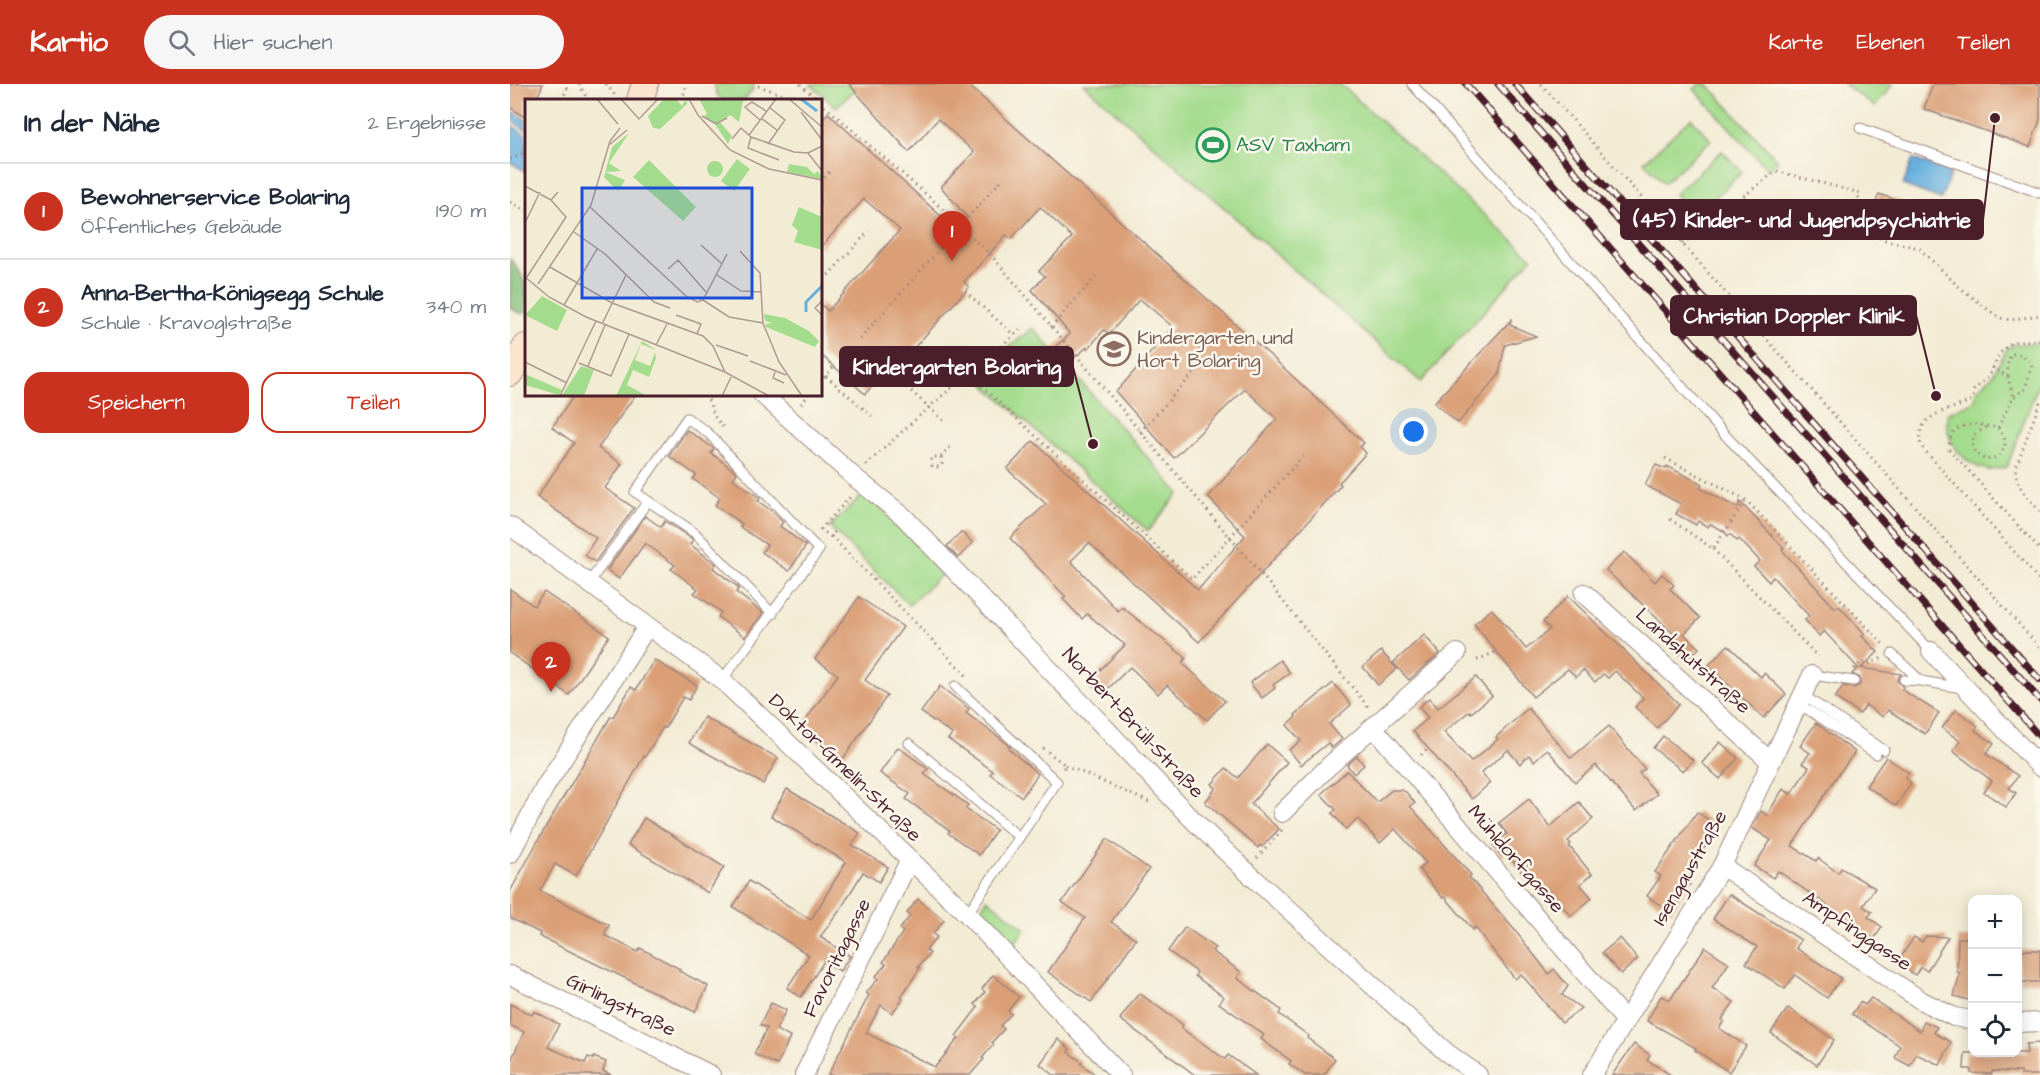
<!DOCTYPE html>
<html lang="de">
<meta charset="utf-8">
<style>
body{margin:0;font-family:"Architects Daughter",sans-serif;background:#f6f6f7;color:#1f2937}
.controls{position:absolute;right:18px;bottom:18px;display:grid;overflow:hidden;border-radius:12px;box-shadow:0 3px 15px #0003}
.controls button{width:54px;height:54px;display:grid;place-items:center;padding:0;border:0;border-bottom:2px solid #e0e1e3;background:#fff;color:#1f2937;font:30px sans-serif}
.you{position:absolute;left:904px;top:348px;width:21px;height:21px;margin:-15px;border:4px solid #fff;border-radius:50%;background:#1a73e8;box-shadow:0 0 0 9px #1a73e833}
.badge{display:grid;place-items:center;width:39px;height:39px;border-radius:50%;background:#c8321e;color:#fff;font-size:20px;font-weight:700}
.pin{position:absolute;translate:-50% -50px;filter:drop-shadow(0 2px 3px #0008)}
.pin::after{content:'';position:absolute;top:32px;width:21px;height:18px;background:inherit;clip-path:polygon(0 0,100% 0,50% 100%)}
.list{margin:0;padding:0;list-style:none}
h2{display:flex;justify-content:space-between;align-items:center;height:78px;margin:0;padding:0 24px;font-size:26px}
h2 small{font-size:20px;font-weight:400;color:#747a83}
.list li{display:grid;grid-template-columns:39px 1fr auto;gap:18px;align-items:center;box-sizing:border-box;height:96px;padding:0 24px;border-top:2px solid #e0e1e3}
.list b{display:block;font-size:22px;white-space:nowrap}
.list p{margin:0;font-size:20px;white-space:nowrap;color:#747a83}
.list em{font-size:20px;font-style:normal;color:#747a83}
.actions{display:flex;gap:12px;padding:18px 24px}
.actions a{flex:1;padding:14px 0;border:2px solid #c8321e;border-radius:18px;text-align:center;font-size:21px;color:#c8321e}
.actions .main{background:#c8321e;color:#fff}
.icon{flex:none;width:33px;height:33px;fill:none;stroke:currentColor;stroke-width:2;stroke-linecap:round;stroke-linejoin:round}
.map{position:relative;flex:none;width:1530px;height:991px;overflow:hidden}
header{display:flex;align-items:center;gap:36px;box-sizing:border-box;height:84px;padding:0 30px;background:#c8321e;color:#fff}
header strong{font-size:28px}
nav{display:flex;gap:33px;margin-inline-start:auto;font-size:21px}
.search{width:420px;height:54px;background:#f6f6f7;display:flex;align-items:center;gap:15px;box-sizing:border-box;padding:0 21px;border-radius:33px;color:#747a83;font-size:22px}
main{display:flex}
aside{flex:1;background:#fff}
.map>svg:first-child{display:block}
.green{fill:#a4dc8d;stroke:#777e5c;stroke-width:1.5}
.forest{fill:#83bc78;stroke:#666e52;stroke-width:1.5}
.water{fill:#66afde;stroke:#586784;stroke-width:1.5}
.building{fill:#da9f76}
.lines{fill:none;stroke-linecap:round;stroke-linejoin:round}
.lane-casing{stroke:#9e8680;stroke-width:11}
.street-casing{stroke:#9e8680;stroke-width:20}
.secondary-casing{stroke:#9e8680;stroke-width:28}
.path{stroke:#9e8680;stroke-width:3;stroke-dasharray:1.5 4.5;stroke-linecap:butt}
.lane{stroke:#fff;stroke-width:9}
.street{stroke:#fff;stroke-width:18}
.secondary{stroke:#fce5cf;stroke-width:26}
.rail-casing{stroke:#4a1f2b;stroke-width:7}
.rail{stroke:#fbf7ec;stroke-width:4.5;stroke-dasharray:14;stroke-linecap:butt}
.labels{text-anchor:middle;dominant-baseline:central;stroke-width:5;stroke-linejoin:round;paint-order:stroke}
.leisure-label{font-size:20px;fill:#27864d;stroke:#fbf7ec;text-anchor:start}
.education-label{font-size:20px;fill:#785e54;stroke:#fbf7ec;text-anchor:start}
.street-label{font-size:20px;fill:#4a1f2b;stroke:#fbf7ec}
.inset-river{fill:none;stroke:#66afde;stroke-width:3}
.inset-road{fill:none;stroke:#af9a91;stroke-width:1.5}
.view{fill:#1d4ed8;fill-opacity:0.15;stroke:#1d4ed8;stroke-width:3}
.inset-edge{fill:none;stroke:#4a1f2b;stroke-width:3}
.leader{fill:none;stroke:#4a1f2b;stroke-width:2}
.callout-dot{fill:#4a1f2b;stroke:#fbf7ec;stroke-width:2}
.callout{fill:#4a1f2b;stroke:#4a1f2b;stroke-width:2}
.callout-label{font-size:21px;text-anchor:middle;font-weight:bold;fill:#fff}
</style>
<header>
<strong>Kartio</strong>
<div class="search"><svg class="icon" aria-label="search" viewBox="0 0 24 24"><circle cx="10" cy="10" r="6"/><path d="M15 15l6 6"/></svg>Hier suchen</div>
<nav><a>Karte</a><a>Ebenen</a><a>Teilen</a></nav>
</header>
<main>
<aside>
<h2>In der Nähe<small>2 Ergebnisse</small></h2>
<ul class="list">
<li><span class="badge">1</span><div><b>Bewohnerservice Bolaring</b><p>Öffentliches Gebäude</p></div><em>190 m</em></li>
<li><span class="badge">2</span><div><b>Anna-Bertha-Königsegg Schule</b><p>Schule · Kravoglstraße</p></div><em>340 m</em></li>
</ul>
<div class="actions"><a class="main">Speichern</a><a>Teilen</a></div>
</aside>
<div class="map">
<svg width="1530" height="991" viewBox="0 0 1530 991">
<rect width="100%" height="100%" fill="#fbf7ec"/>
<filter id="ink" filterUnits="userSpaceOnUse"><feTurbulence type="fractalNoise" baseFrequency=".0167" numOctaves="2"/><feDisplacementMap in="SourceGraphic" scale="12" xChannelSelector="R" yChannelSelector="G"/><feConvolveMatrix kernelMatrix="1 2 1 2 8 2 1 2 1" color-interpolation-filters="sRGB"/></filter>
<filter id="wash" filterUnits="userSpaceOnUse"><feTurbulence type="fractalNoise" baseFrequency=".008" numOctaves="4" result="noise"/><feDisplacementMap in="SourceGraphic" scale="24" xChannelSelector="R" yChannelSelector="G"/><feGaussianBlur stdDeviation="1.35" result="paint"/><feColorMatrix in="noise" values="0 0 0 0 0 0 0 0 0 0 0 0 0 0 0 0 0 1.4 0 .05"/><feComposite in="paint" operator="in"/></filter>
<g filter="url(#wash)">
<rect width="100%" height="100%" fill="#f3ecd5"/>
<g class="green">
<path d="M204 0H244V1L242 7 234 16H214L207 11Z"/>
<path d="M300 0H341L345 6 326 23Z"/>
<path d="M574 0H830L1022 174 911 298Z"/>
<path d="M1190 0H1197L1268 77 1258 86 1184 5Z"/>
<path d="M1334 0H1383L1365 23Z"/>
<path d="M1181 34 1201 56 1154 99 1134 78Z"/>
<path d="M1212 67 1232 88 1185 132 1165 110Z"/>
<path d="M523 244 669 409 638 447 476 302 472 289 475 283Z"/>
<path d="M1530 259V295L1497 383C1491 384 1483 387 1478 386 1452 380 1432 354 1438 329L1465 317 1466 307 1482 292 1497 265 1503 261Z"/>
<path d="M355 408 434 488 399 521 320 443Z"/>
<path d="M477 815 515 845 504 860 473 829 472 823Z"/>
</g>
<path class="forest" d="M0 175C14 190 20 209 16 229H9L0 224Z"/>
<g class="water">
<path d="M0 26 16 36V46L0 35Z"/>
<path d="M0 40 16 51V88L0 78Z"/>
<path d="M1403 75 1441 88 1431 115 1393 101Z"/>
</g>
<g id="blocks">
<g class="building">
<path d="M0 0H33L26 16H16V34L0 23Z"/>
<path d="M339 0H457L762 273 854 359 850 363 856 369 829 399 831 401 689 558 579 459 561 477 608 527 612 523 676 574 672 579 715 617 697 636 657 601 648 610 620 583 592 611 579 597 615 561 577 530 572 535 553 515 556 513 500 454 536 420 497 385 523 357 688 506 735 452 698 413 767 335 735 305 664 374 606 308 663 243 630 215 599 250 594 246 578 265 577 263 552 285 538 269 560 250 522 206 535 192 529 187 562 153 530 123 501 155 496 151 454 198 459 203 384 286 380 282 355 310 310 270V220L318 227 390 146 354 115 310 164V37L318 29 445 145 457 133 431 103 464 68 428 35 399 68Z"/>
<path d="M1423 0H1530V36L1520 63 1414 25Z"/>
<path d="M1369 110 1392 118 1380 150 1357 142Z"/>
<path d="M1001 236 1000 241 1026 252 995 261 989 291 948 339 924 319Z"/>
<path d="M65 310H126L88 364 112 380 95 404 124 424 85 478 75 471 86 454 27 413 64 359 42 343Z"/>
<path d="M177 346 202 363 204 365 201 369 227 389 223 395 250 414 248 417 263 428 273 438 270 442 296 462 279 487 252 468 257 461 230 443 232 440 205 421 210 414 183 395 186 391 159 372Z"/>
<path d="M1146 381 1156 385 1157 382 1192 400 1190 404 1227 424 1230 418 1274 464 1272 466 1325 524 1329 522 1355 550 1352 552 1368 568 1351 584 1391 590 1387 596 1393 603 1392 606 1429 629 1415 650 1378 626 1373 633 1356 621 1350 630 1325 614 1333 602 1344 604 1350 601V594L1342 590 1348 584 1314 547 1309 552 1295 536 1299 532 1263 493 1259 498 1244 482 1250 477 1229 455 1227 457 1220 450 1218 452 1214 447 1200 440 1198 443 1188 437 1186 441 1166 430 1171 420 1135 401Z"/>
<path d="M135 432 151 443 155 437 181 454 183 456 180 460 202 477 206 480 203 484 229 504 226 508 253 529 235 553 208 533 211 528 184 509 188 505 161 485 165 481 135 459 109 495 97 486Z"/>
<path d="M451 448 463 459 448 474 437 462Z"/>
<path d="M1114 468 1145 498 1152 490 1164 501 1160 505 1190 534 1174 550 1189 564 1176 577 1162 563 1169 555 1096 486Z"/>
<path d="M0 505 24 522 34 508 99 552 59 611 0 569Z"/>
<path d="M1058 512 1169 620 1147 644 1125 623 1133 614 1105 587 1098 594 1093 590 1085 598 1073 586 1066 593 1058 585 1023 613 964 540 982 525 1016 565 1040 545 1033 538Z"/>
<path d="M349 513 393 543 355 596 377 612 333 675 290 644 328 591 305 575Z"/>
<path d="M914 551 930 569 899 596 883 579Z"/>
<path d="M1218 561 1251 593 1254 589 1276 610 1254 634 1198 582Z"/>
<path d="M871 567 887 585 868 601 853 583Z"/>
<path d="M144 576 187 601 179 616 173 613 155 644 153 643 135 673 134 672 66 792 45 780 30 807 99 841 94 851 128 868 130 864 170 885 169 887 198 902 185 928 49 862 29 852 30 849 0 834V808L30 753 101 632 103 633 121 603 126 606Z"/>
<path d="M770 576 780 589 763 601 765 604 752 614 740 599Z"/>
<path d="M966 593 982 612 961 629 960 627 934 648 961 678 988 655 986 653 1018 624 1061 674 1099 642 1135 685 1129 689 1147 710 1126 727 1086 681 1065 698 1037 665 1024 677 1019 671 1010 680 998 666 971 689 980 699 962 715 903 647 918 634 909 623 919 614 928 624Z"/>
<path d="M823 599 841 621 819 640 832 655 822 664 818 659 791 681 779 666 791 657 777 641 786 633 785 631Z"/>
<path d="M430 602 459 625 456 629 490 654 500 663 499 665 528 690 512 713 480 690 483 687 438 655 442 650 411 628Z"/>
<path d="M1446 626 1468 642 1465 646 1484 660 1476 670 1508 692 1499 704 1506 709 1496 723 1474 708 1482 697 1443 667 1450 657 1432 644Z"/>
<path d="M194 633 268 674 253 700 179 659Z"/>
<path d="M1306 639 1345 668 1327 692 1282 762 1306 777 1308 774 1328 789 1331 784 1365 804 1353 822 1362 828 1358 833 1372 843 1364 855 1330 833 1331 831 1268 787 1263 794 1244 782 1261 756 1242 744 1251 727 1257 731 1273 705 1281 710 1299 683 1292 679 1300 669 1290 662Z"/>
<path d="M1153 652 1183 676 1173 687 1143 664Z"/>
<path d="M1210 658 1228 674 1210 695 1192 679Z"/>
<path d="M757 660 777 678 741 720 769 745 752 763 750 761 748 764 695 718 706 704 702 700 716 684 728 694Z"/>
<path d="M388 663 418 685 414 690 458 721 456 725 486 746 469 771 438 749 440 747 396 715 400 710 370 689Z"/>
<path d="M847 672 854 681 844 690 837 681Z"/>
<path d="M1376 673 1399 689 1395 694 1401 699 1386 722 1356 702Z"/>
<path d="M837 687 867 718 882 706H891L896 708 905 719 900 722 961 791 959 793 1003 844 1039 890 1044 885 1058 902 1052 911 1071 924 1052 939 1011 890 1005 895 965 843 963 846 935 813 933 814 909 785 916 779 885 745 870 759 848 735 836 745 822 729 826 726 811 710Z"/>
<path d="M277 705 350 749 342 761 378 783 369 798 353 788 330 826 310 853 340 872 330 887 314 877 291 913 277 904 299 871 223 823 239 797 301 836 336 778 261 732Z"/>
<path d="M1019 715 1040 743 1069 718 1083 735 1058 757 1061 760 1059 762 1082 790 1070 800 1082 814 1061 832 1035 803 1031 807 1024 799 1022 801 996 769 992 772 983 761 997 750 989 739Z"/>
<path d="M1187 728 1209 743 1179 785 1184 788 1178 798 1180 800 1161 828 1137 812 1151 792 1145 788Z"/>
<path d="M134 734 214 783 198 809 118 761Z"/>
<path d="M597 755 639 785 601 838 626 855 581 918 538 888 575 834 552 818Z"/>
<path d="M1219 810 1291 856 1286 864 1331 894 1317 914 1285 891 1275 905 1236 879 1247 863 1203 835Z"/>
<path d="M408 815 434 836 423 850 427 853 416 866 420 869 408 883 410 884 391 913 393 915 382 929 371 921 356 949 425 983 449 954 446 952 468 923 465 920 475 908 472 905 483 891 509 913 498 927 501 930 490 942 494 945 482 958 484 960 472 974 474 975 460 991H318L359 911 356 909 368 895 365 893 376 880 373 878 393 848 390 845 400 832 397 829Z"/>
<path d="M675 843 705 864 702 867 731 888 727 894 771 926 769 930 799 952 797 954 825 975 814 991H795L779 980 781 977 751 955 754 951 709 919 714 913 685 892 687 888 658 867Z"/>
<path d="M1416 852 1438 853 1417 887 1411 883 1405 891 1387 879 1404 853 1412 858Z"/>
<path d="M1110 854 1128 875 1111 890 1092 869Z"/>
<path d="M1448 854H1462V917L1444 912 1450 889 1447 888Z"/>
<path d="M1195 863 1219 879 1202 904 1224 918 1212 935 1214 937 1209 944 1236 962 1219 988 1185 966 1186 964 1137 937 1151 912 1160 916Z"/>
<path d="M1508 866H1530V898H1510V888H1508Z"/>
<path d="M629 909 673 941 671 944 715 975 718 971 746 991H685L610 935Z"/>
<path d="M1361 914 1410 947 1414 937 1427 943 1424 949 1441 958 1430 981 1406 970 1400 982 1385 974 1390 962 1342 930 1350 918 1355 921Z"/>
<path d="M261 919 276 926 266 946 280 953 267 981 244 970 257 944 250 941Z"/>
<path d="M0 920 22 931 24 927 49 940 38 963 75 979 78 973 83 975 84 973 96 978 93 987 101 991H0V979L14 948 0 941Z"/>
<path d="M1278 924 1324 956 1307 981 1261 949Z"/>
<path d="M548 955 560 965 558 968 572 978 571 980 586 991H544L530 980Z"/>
<path d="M1530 959V991H1511V988L1482 987V990L1461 989V985H1454L1455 969H1517L1516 960Z"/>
<path d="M1124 960 1140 971 1137 976 1161 991H1102Z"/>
</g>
</g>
</g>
<g filter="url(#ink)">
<use href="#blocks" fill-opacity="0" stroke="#9e8680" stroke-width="1.5"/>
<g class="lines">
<g class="lane-casing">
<g id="lane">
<path d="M902 0 1216 352 1421 567"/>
<path d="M1350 44 1530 109"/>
<path d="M78 500 138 417"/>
<path d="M1382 570 1411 597 1452 604"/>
<path d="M1302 591 1344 597"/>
<path d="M212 596 309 466 198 349 177 334 125 408 185 449 263 530"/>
<path d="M1394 596 1411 597"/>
<path d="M445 602 547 698 457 830"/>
<path d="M1293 611 1374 666"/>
<path d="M1289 620 1366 670"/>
<path d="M399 659 509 753"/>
</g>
</g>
<g class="street-casing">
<g id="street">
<path d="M252 310 343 392 393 432 681 734 736 787 936 968 968 991"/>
<path d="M0 442 212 596 457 830 611 991"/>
<path d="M1074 509 1261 678"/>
<path d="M1421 567 1530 683"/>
<path d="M863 643 947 569"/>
<path d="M772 729 819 682 863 643 1115 936"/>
<path d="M0 770 35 703 137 543"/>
<path d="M1212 782 1412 917 1444 933 1462 936"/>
<path d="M0 891 201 991"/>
<path d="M1508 939 1530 938"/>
<path d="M294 991 399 777"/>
<path d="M1082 991 1212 782 1302 591"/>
</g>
</g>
<g class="secondary-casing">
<g id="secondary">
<path d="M130 16 135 0"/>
<path d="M0 289 16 263"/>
</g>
</g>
<g class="path">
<path d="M69 0 78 16"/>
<path d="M96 0 107 14"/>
<path d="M290 0 308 16"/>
<path d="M1031 0 1530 564"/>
<path d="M248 2C266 6 286 22 305 13"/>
<path d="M52 16 59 0"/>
<path d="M172 16 175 6V0"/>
<path d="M310 18 426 119 482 172 751 490 859 624"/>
<path d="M0 75 12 70H16"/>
<path d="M310 98 322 85"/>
<path d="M0 118 16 127"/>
<path d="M1172 160 1266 87 1350 109 1345 127 1347 137 1353 148 1378 157 1409 164 1448 202 1489 234 1501 236 1530 231"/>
<path d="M310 200 359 147"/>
<path d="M455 207 504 251"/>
<path d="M541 243 589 189"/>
<path d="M350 255 493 94"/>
<path d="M1530 256 1502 258 1490 269 1480 291 1464 306 1463 315C1440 329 1404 327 1411 362L1530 497"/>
<path d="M1482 283 1498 293 1503 313 1488 344C1466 339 1438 336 1439 365L1530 466"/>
<path d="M379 287 435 338"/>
<path d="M458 290 682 495 794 371"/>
<path d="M316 292 362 332"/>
<path d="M1498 292V277L1501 270C1510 269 1517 274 1522 281L1515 305 1503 313"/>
<path d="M310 298 324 282"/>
<path d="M196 310 205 333 213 343"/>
<path d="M1530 318 1506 383C1504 402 1519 414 1530 428"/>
<path d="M291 320 299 310"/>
<path d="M1476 343 1464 351 1462 361 1466 370 1476 376 1488 373C1498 361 1497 356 1488 344"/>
<path d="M630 348 698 274"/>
<path d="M431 373 432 380 429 383 422 382 421 376 423 373H431L442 361"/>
<path d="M1155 374 1236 416 1375 562"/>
<path d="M356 381 419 323 510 246"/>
<path d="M1160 435 1203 465 1236 416"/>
<path d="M325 448 321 452 459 594"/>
<path d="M321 453 311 445 342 411"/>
<path d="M1203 465 1308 573"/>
<path d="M967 576 988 567"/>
<path d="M1344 585 1351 578 1358 580 1372 574"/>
<path d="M533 664 555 681 553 685"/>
<path d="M911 671 918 664"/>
<path d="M555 681 641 719"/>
<path d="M747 774 772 746"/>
</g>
<use href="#lane" class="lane"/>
<use href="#street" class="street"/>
<use href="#secondary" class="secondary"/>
<g class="rail-casing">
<g id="rail">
<path d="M956 0 1530 653"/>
<path d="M988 0 1530 616"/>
<path d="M1005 0 1530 596"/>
</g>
</g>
<use href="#rail" class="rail"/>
</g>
</g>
<defs>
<g id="stadium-ring" transform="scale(1.725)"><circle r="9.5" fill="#fbf7ec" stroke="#2e9e5b" stroke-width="1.5"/><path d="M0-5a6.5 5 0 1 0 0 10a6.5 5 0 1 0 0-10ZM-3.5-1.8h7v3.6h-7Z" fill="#2e9e5b"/></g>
<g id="school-ring" transform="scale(1.725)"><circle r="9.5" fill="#fbf7ec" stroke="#8d6e63" stroke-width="1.5"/><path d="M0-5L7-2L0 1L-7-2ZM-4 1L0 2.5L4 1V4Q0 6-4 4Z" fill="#8d6e63"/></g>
</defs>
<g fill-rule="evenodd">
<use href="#stadium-ring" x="703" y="61"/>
<use href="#school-ring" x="604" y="265"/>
</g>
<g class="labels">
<g class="leisure-label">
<text x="726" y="61">ASV Taxham</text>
</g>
<g class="education-label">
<text x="627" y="254">Kindergarten und<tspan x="627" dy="23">Hort Bolaring</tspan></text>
</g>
<g class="street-label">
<text transform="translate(1183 577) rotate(42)">Landshutstraße</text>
<text transform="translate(623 639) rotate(47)">Norbert-Brüll-Straße</text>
<text transform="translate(335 684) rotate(44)">Doktor-Gmelin-Straße</text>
<text transform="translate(1006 775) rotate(49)">Mühldorfgasse</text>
<text transform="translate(1180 784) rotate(-60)">Isengaustraße</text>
<text transform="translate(1347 847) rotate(34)">Ampfinggasse</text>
<text transform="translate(327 874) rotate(-64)">Favoritagasse</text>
<text transform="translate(111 921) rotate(26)">Girlingstraße</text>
</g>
</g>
<g transform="translate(15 15)">
<rect width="297" height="297" fill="#f3ecd5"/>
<path d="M139 0H151L157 7 161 0 162 5 135 30 128 29 123 17ZM174 0H226L218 2 214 23 205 16 195 23 207 37 203 45 190 25 179 17 182 15ZM104 34 84 64 96 72 80 73 100 81 93 92 79 78 87 48ZM212 60 225 70 209 92 196 82ZM124 61 171 108 158 122 108 78ZM182 70a8 8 0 1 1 16 0a8 8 0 1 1-16 0ZM264 65 282 68 289 75 293 72 297 80 262 73ZM274 108 297 118V151L269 143 273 132 267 126ZM17 197 42 211 32 232 0 216ZM239 215 260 219 284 232 294 242 290 248 241 228V225L248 224 240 222ZM117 242 131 251 116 245 110 261 125 267 130 253 131 259 124 278 108 271 102 286 122 297H91ZM56 267 69 271 59 297 37 296ZM0 275 37 291 34 296 0 286Z" fill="#a4dc8d"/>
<path class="inset-river" d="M276 0 292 12M281 213V203L297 187"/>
<path class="inset-road" d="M72 0 93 25M96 0 114 20 133 0M164 0 173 16 205 51 244 70 297 81M264 0 297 28M276 13 297 41M177 17 191 25 202 19M236 19 252 31M235 21 220 8 227 3 241 12M224 36 251 0M226 38 223 49 254 61M207 40 216 29 226 38 269 53 283 54 297 47M243 45 260 21 244 8M84 46 102 31M283 54 297 72M0 87 26 101 33 93M65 108 161 197 172 203 178 201M0 124 15 93M49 133 80 155 129 203 145 209M176 146 197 165M215 152 235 174 238 224 254 263 277 297M25 168 87 204 178 237 188 247 200 273M143 170 153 161 181 193M192 176 216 192 237 193M0 178 24 198 61 218 200 273 244 297M2 178 41 118 26 101M13 185 66 106 85 42 95 29M178 201 204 218 238 224M178 201 202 155M297 202 290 209 297 216M39 206 72 150M151 216 176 225 172 235M77 225 101 176M131 246 142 225M191 246 223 257M225 262 261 276M0 263 42 284M54 264 86 277 104 235M63 267 80 226M250 273 248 279 259 284M35 297 71 222M197 297 207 276"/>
<path class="view" d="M57 89H227V199H57Z"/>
<rect width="297" height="297" class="inset-edge"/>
</g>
<path class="leader" d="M1485 34L1473 136M1426 312L1406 231M583 360L563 283"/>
<g class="callout-dot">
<circle cx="1485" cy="34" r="6"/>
<circle cx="1426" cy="312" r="6"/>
<circle cx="583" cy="360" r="6"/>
</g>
<g class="callout">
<rect x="1111" y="116" width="362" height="39" rx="6"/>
<rect x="1161" y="212" width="245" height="39" rx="6"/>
<rect x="330" y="263" width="233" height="39" rx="6"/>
</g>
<g class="callout-label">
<text x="1292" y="143">(45) Kinder- und Jugendpsychiatrie</text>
<text x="1284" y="239">Christian Doppler Klinik</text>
<text x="447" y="290">Kindergarten Bolaring</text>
</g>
</svg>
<div class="controls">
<button>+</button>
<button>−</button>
<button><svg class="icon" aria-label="locate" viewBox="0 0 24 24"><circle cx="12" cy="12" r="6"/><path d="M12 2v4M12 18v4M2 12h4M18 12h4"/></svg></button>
</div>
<div class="you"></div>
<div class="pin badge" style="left:442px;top:177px">1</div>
<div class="pin badge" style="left:41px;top:608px">2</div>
</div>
</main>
